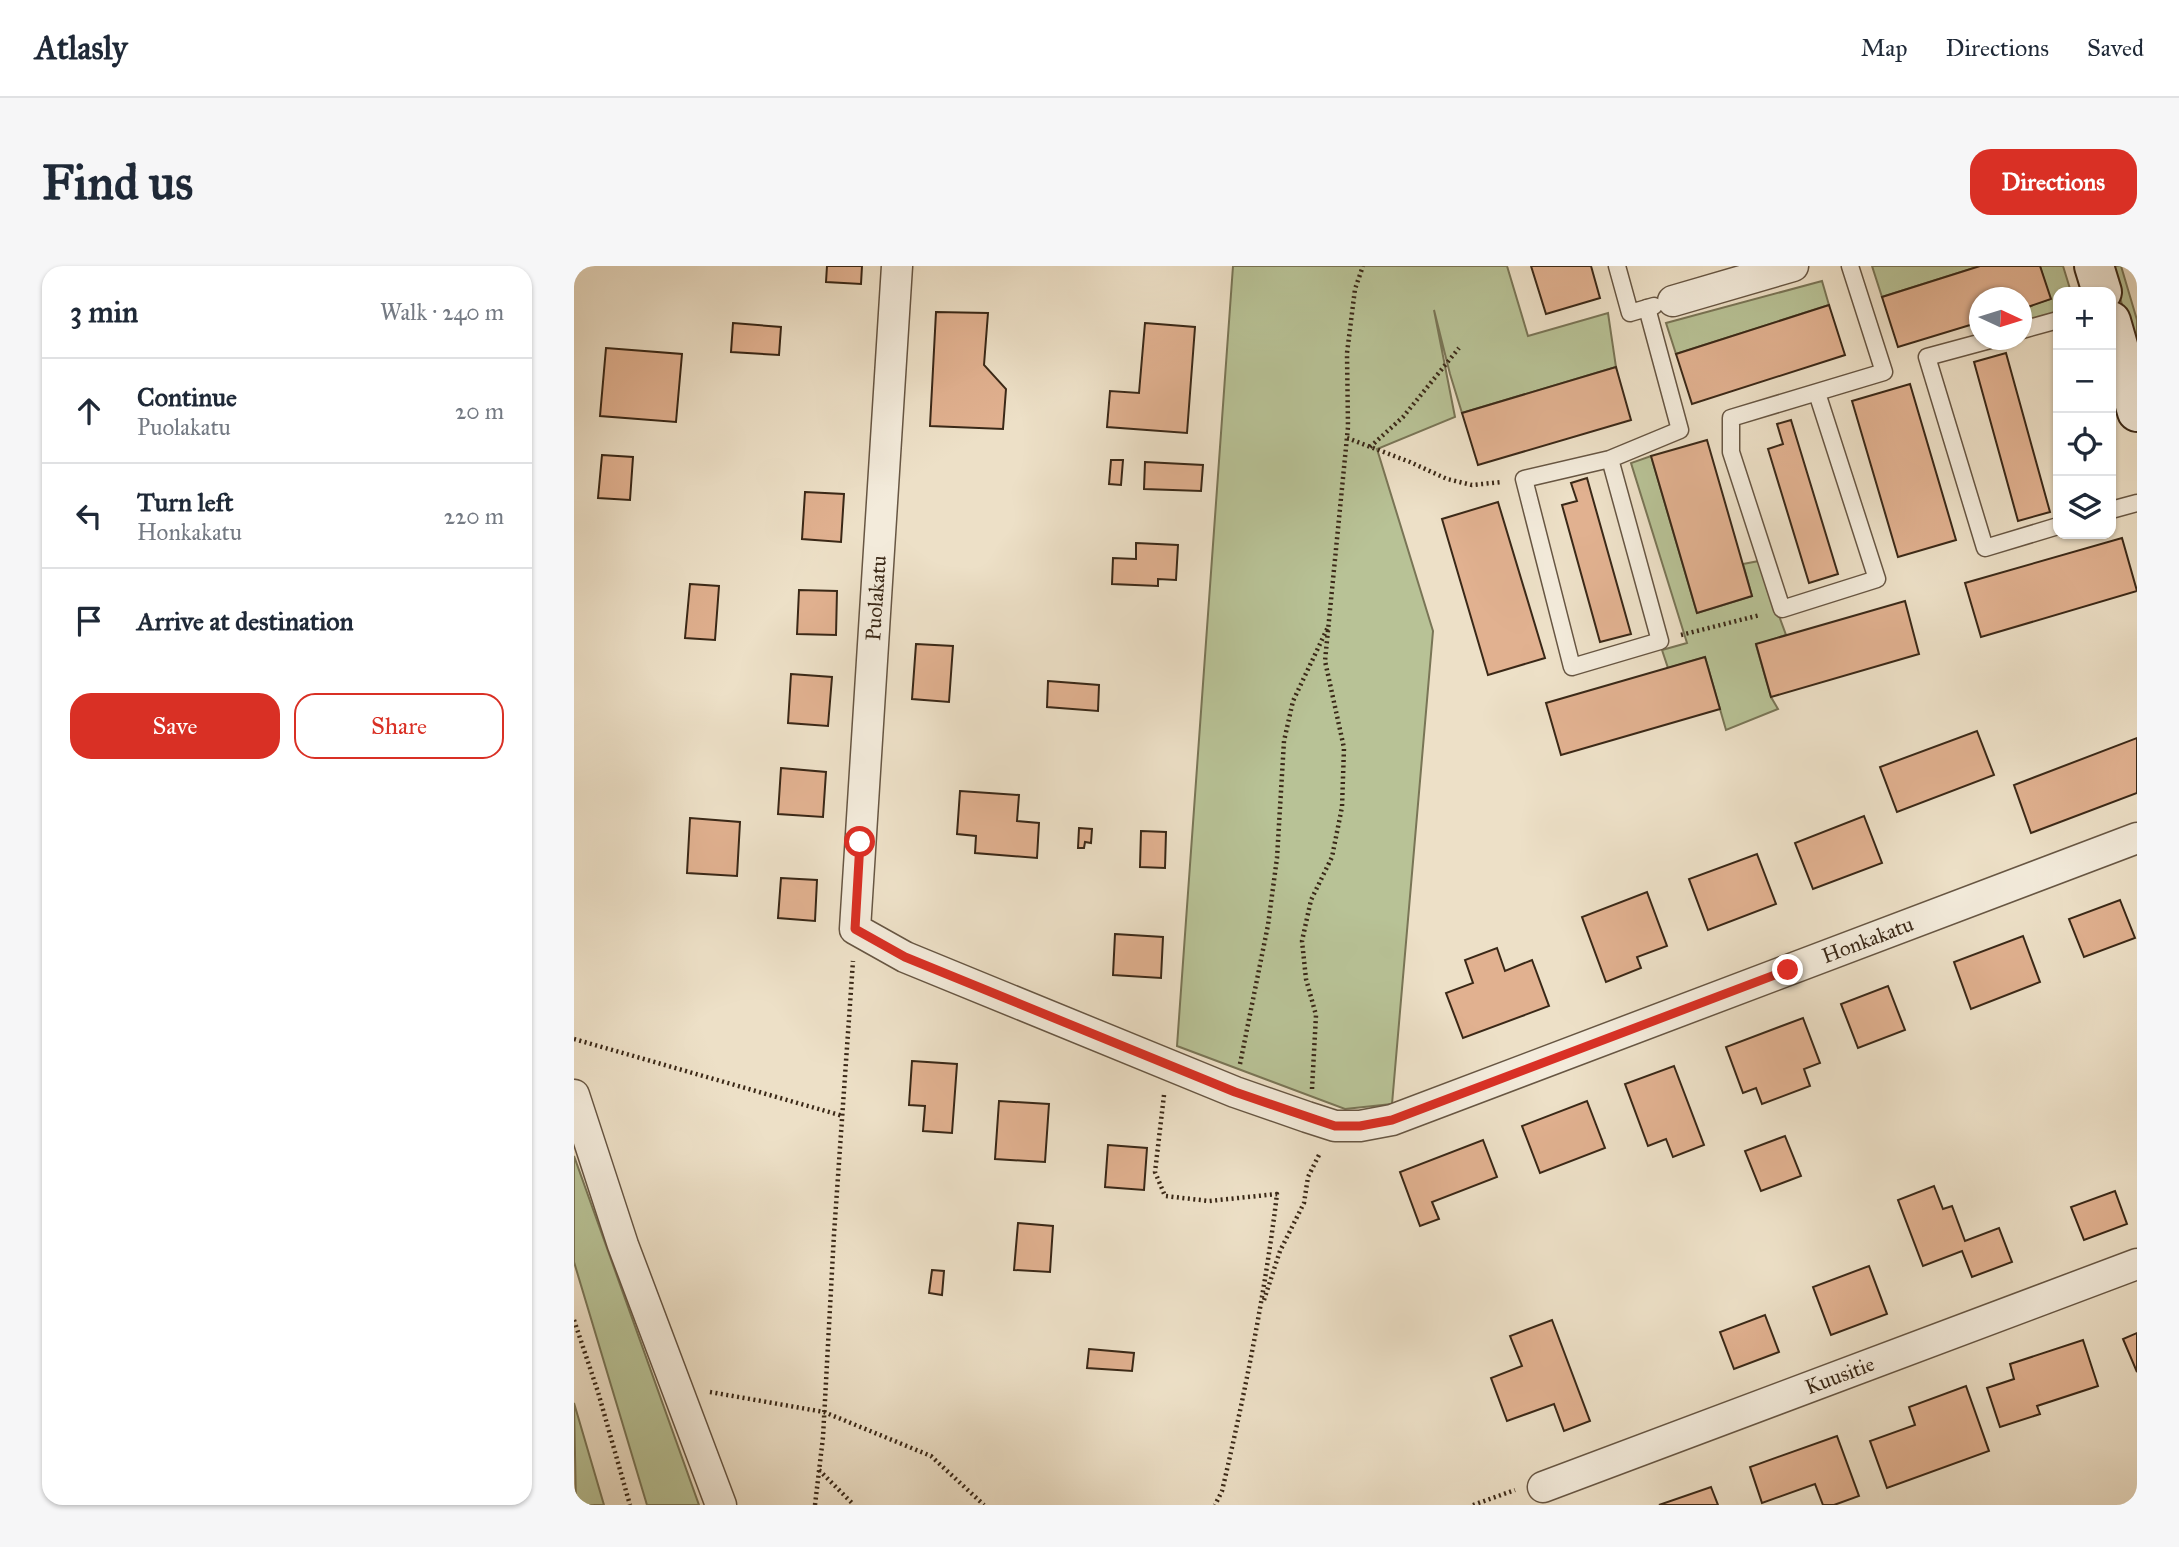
<!DOCTYPE html>
<meta charset="utf-8">
<style>
body{margin:0;font-family:"IM FELL Great Primer",serif;background:#f6f6f7;color:#1f2937}
.controls{position:absolute;right:21px;top:21px;display:grid;overflow:hidden;border-radius:14px;box-shadow:0 2px 5px #0004}
.controls button{width:63px;height:63px;display:grid;place-items:center;padding:0;border:0;border-bottom:2px solid #e0e1e3;background:#fff;color:#1f2937;font:35px sans-serif}
.compass{position:absolute;left:1395px;top:21px;width:63px;height:63px;border-radius:50%;background:#fff;box-shadow:0 2px 5px #0004;rotate:94deg}
.stop{position:absolute;width:21px;height:21px;margin:-16px;border:5px solid #d93025;border-radius:50%;background:#fff}
.stop.end{background:#d93025;border-color:#fff;box-shadow:0 2px 7px #0008}
.list{margin:0;padding:0;list-style:none}
h2{display:flex;justify-content:space-between;align-items:center;height:91px;margin:0;padding:0 28px;font-size:30px}
h2 small{font-size:23px;font-weight:400;color:#747a83}
.list li{display:grid;grid-template-columns:46px 1fr auto;gap:21px;align-items:center;box-sizing:border-box;height:105px;padding:0 28px;border-top:2px solid #e0e1e3}
.list b{display:block;font-size:26px;white-space:nowrap}
.list p{margin:0;font-size:23px;white-space:nowrap;color:#747a83}
.list em{font-size:23px;font-style:normal;color:#747a83}
.actions{display:flex;gap:14px;padding:21px 28px}
.actions a{flex:1;padding:16px 0;border:2px solid #d93025;border-radius:21px;text-align:center;font-size:24px;color:#d93025}
.actions .main{background:#d93025;color:#fff}
.icon{flex:none;width:38px;height:38px;fill:none;stroke:currentColor;stroke-width:2;stroke-linecap:round;stroke-linejoin:round}
.map{position:relative;flex:none;width:1563px;height:1239px;overflow:hidden;border-radius:21px}
header{display:flex;align-items:center;gap:42px;box-sizing:border-box;height:98px;padding:0 35px;background:#fff;border-bottom:2px solid #e0e1e3}
header strong{font-size:33px}
nav{display:flex;gap:38px;margin-inline-start:auto;font-size:24px}
.intro{display:flex;align-items:center;justify-content:space-between;box-sizing:border-box;height:168px;padding:0 42px}
h1{margin:0;font-size:49px}
.button{padding:18px 32px;border-radius:21px;background:#d93025;color:#fff;font-size:24px;font-weight:700}
main{display:flex;gap:42px;padding:0 42px}
aside{flex:1;background:#fff;border-radius:21px;box-shadow:0 2px 5px #0004}
.map>svg:first-child{display:block}
.green{fill:#b8c296;stroke:#797556;stroke-width:2}
.building{fill:#e1b190;stroke:#3a2817;stroke-width:2}
.lines{fill:none;stroke-linecap:round;stroke-linejoin:round}
.lane-casing{stroke:#675643;stroke-width:19}
.street-casing{stroke:#675643;stroke-width:33}
.secondary-casing{stroke:#3a2817;stroke-width:42}
.path{stroke:#3a2817;stroke-width:4.5;stroke-dasharray:2 3.5;stroke-linecap:butt}
.lane{stroke:#f3ebdb;stroke-width:16}
.street{stroke:#f3ebdb;stroke-width:30}
.secondary{stroke:#f3ebdb;stroke-width:38}
.route{stroke:#d93025;stroke-width:9}
.labels{text-anchor:middle;dominant-baseline:central;stroke-width:7;stroke-linejoin:round;paint-order:stroke}
.street-label{font-size:21px;fill:#3a2817;stroke:#f3ebdb}
</style>
<header>
<strong>Atlasly</strong>
<nav><a>Map</a><a>Directions</a><a>Saved</a></nav>
</header>
<div class="intro"><h1>Find us</h1><a class="button">Directions</a></div>
<main>
<aside>
<h2>3 min<small>Walk · 240 m</small></h2>
<ul class="list">
<li><svg class="icon" aria-label="ahead" viewBox="0 0 24 24"><path d="M12 20V5M6 11l6-6 6 6"/></svg><div><b>Continue</b><p>Puolakatu</p></div><em>20 m</em></li>
<li><svg class="icon" aria-label="left" viewBox="0 0 24 24"><path d="M17 20v-9H6M10 6l-5 5 5 5"/></svg><div><b>Turn left</b><p>Honkakatu</p></div><em>220 m</em></li>
<li><svg class="icon" aria-label="arrive" viewBox="0 0 24 24"><path d="M6 21V4h12l-3 4 3 4H6"/></svg><div><b>Arrive at destination</b></div></li>
</ul>
<div class="actions"><a class="main">Save</a><a>Share</a></div>
</aside>
<div class="map">
<svg width="1563" height="1239" viewBox="0 0 1563 1239">
<rect width="100%" height="100%" fill="#ede0c7"/>
<filter id="stains"><feTurbulence type="fractalNoise" baseFrequency=".00286" numOctaves="4"/><feColorMatrix values="0 0 0 0 .2 0 0 0 0 .09 0 0 0 0 .02 0 0 0 .5 -.17"/></filter>
<radialGradient id="worn" r=".72"><stop offset=".6" stop-color="#630" stop-opacity="0"/><stop offset="1" stop-color="#630" stop-opacity=".3"/></radialGradient>
<g class="green">
<path d="M659 0H933L954 70 1034 47 1042 101 888 147 876 108 860 44 881 151 803 183 859 365 818 838 771 843 603 780Z"/>
<path d="M1298 0H1406L1308 31Z"/>
<path d="M1466 0H1489L1497 26H1484V49L1454 58 1449 42 1476 33Z"/>
<path d="M1537 0H1547L1563 54V91Z"/>
<path d="M1248 15 1255 39 1102 88 1092 57Z"/>
<path d="M1077 190 1123 347 1178 330 1169 298 1185 295 1212 369 1182 379 1197 431 1204 443 1152 464 1131 391 1094 402 1088 384 1113 377 1057 197Z"/>
<path d="M0 890 125 1239H73L0 996Z"/>
<path d="M0 1137 30 1239H2Z"/>
</g>
<g class="building">
<path d="M253 0H288L287 18 252 16Z"/>
<path d="M957 0H1017L1026 32 972 48Z"/>
<path d="M1406 0H1466L1477 33 1448 43V32H1406V56L1324 81 1308 31Z"/>
<path d="M1255 39 1271 89 1118 138 1102 88Z"/>
<path d="M362 46 414 47 410 99 432 123 429 163 356 160Z"/>
<path d="M159 57 207 61 205 89 157 86Z"/>
<path d="M571 57 621 61 613 167 533 161 536 125 565 127Z"/>
<path d="M32 82 108 88 102 156 26 150Z"/>
<path d="M1432 87 1476 246 1444 255 1400 96Z"/>
<path d="M1042 101 1057 154 904 199 888 147Z"/>
<path d="M1336 118 1382 274 1324 291 1278 135Z"/>
<path d="M1217 154 1264 308 1235 317 1194 183 1209 178 1203 158Z"/>
<path d="M1133 174 1178 330 1123 347 1077 190Z"/>
<path d="M28 189 59 191 56 234 24 232Z"/>
<path d="M537 194H549L547 219 535 218Z"/>
<path d="M571 196 629 199 627 225 570 223Z"/>
<path d="M1013 212 1057 368 1026 376 988 239 1003 235 997 217Z"/>
<path d="M231 226 270 228 267 276 228 273Z"/>
<path d="M924 236 971 392 914 409 868 253Z"/>
<path d="M1548 272 1563 325 1407 371 1391 317Z"/>
<path d="M562 277 604 279 602 314 584 313V320L538 318 539 292 562 293Z"/>
<path d="M116 318 145 320 141 374 111 372Z"/>
<path d="M225 324 263 325 262 369 223 368Z"/>
<path d="M1331 335 1345 388 1197 431 1182 378Z"/>
<path d="M342 378 379 380 375 436 338 433Z"/>
<path d="M1131 391 1146 443 987 489 972 437Z"/>
<path d="M217 408 258 411 254 460 214 457Z"/>
<path d="M474 415 525 419 524 445 473 441Z"/>
<path d="M1403 465 1420 509 1323 546 1306 501Z"/>
<path d="M1563 472V527L1457 567 1440 519Z"/>
<path d="M207 502 252 506 249 551 204 548Z"/>
<path d="M386 525 445 529 443 555 465 557 463 592 401 587 402 570 383 568Z"/>
<path d="M1290 550 1308 597 1239 623 1221 577Z"/>
<path d="M116 552 166 556 163 610 113 607Z"/>
<path d="M505 562 518 563 517 577 511 576 510 582H504Z"/>
<path d="M567 565 592 566 591 602 566 601Z"/>
<path d="M1183 588 1202 638 1134 664 1115 613Z"/>
<path d="M207 612 243 614 241 655 204 652Z"/>
<path d="M1073 626 1093 680 1063 691 1067 702 1032 716 1008 651Z"/>
<path d="M1546 634 1561 672 1510 691 1495 653Z"/>
<path d="M541 668 589 671 587 712 539 709Z"/>
<path d="M1449 670 1466 716 1397 743 1380 696Z"/>
<path d="M923 682 931 705 958 694 975 740 889 772 872 727 899 717 891 694Z"/>
<path d="M1314 720 1331 764 1284 782 1267 738Z"/>
<path d="M1229 752 1246 797 1230 803 1236 820 1188 838 1182 822 1169 827 1152 781Z"/>
<path d="M338 795 383 798 378 867 349 865 351 840 335 839Z"/>
<path d="M1100 800 1130 879 1099 891 1092 873 1074 880 1051 818Z"/>
<path d="M425 835 475 838 471 896 421 893Z"/>
<path d="M1013 835 1031 882 966 907 948 860Z"/>
<path d="M1211 870 1227 910 1187 925 1171 885Z"/>
<path d="M909 874 923 911 858 936 865 953 846 960 826 906Z"/>
<path d="M534 879 573 882 570 924 531 921Z"/>
<path d="M1360 920 1369 943 1378 940 1391 975 1425 962 1438 996 1398 1011 1388 985 1349 1000 1324 934Z"/>
<path d="M1541 925 1553 958 1510 974 1497 941Z"/>
<path d="M444 957 479 960 476 1006 440 1004Z"/>
<path d="M1295 1000 1313 1048 1257 1069 1239 1021Z"/>
<path d="M358 1004 370 1005 368 1029 355 1027Z"/>
<path d="M1191 1049 1205 1086 1160 1103 1146 1066Z"/>
<path d="M978 1054 1016 1155 990 1165 980 1138 933 1155 917 1112 948 1100 936 1070Z"/>
<path d="M1563 1067V1106L1549 1073Z"/>
<path d="M1509 1074 1524 1120 1463 1140 1466 1148 1426 1161 1413 1122 1440 1113 1436 1098Z"/>
<path d="M515 1083 560 1087 558 1105 513 1102Z"/>
<path d="M1392 1120 1415 1185 1313 1222 1296 1175 1341 1159 1335 1141Z"/>
<path d="M1263 1170 1285 1230 1260 1239H1249L1241 1218 1188 1237 1176 1201Z"/>
<path d="M1137 1221 1144 1239H1085Z"/>
</g>
<g class="lines">
<g class="lane-casing">
<g id="lane">
<path d="M1043 0 1056 47 1080 40"/>
<path d="M1448 64 1484 54"/>
<path d="M1416 74 1353 91 1411 282 1484 260"/>
<path d="M1243 127 1303 313 1208 343 1157 186V152L1310 106 1276 0"/>
<path d="M1036 193 950 213 998 401 1086 375 1036 193 1106 164 1073 42"/>
<path d="M1537 244 1563 237"/>
</g>
</g>
<g class="street-casing">
<g id="street">
<path id="s1" d="M323 0 281 663 331 691 661 826 733 851 761 860H786L818 854 1563 572"/>
<path d="M1099 35 1219 0"/>
<path d="M0 829 49 979 147 1239"/>
<path id="s2" d="M969 1221 1563 998"/>
</g>
</g>
<g class="secondary-casing">
<g id="secondary">
<path d="M1520 0 1528 26"/>
<path d="M1537 55 1563 146"/>
</g>
</g>
<g class="path">
<path d="M773 172 836 196 873 213 898 219 928 216"/>
<path d="M796 181 829 151 885 82"/>
<path d="M1107 369 1186 349"/>
<path d="M0 773 269 850"/>
<path d="M666 798 694 659 703 592 710 475 719 435 754 361"/>
<path d="M738 823 742 749 732 713 728 675 737 634 758 591 768 541 770 482 751 395 774 161 773 87 781 23 789 0"/>
<path d="M590 829 581 906 591 930 635 935 703 928C691 1028 671 1127 648 1225L641 1239"/>
<path d="M690 1034 706 985 730 937 734 911 746 887"/>
<path d="M0 1054 24 1126 56 1239"/>
<path d="M136 1126 250 1146 357 1190 410 1239"/>
<path d="M245 1204 280 1239"/>
<path d="M241 1239 249 1171 260 968 279 695"/>
<path d="M899 1239 941 1224"/>
</g>
<use href="#lane" class="lane"/>
<use href="#street" class="street"/>
<use href="#secondary" class="secondary"/>
</g>
<g class="lines">
<path class="route" d="M286 576 281 663 331 691 661 826 743 854 761 860H786L818 854 1214 704"/>
</g>
<g class="labels">
<g class="street-label">
<text transform="translate(302 332) rotate(-86)">Puolakatu</text>
<text stroke="none"><textPath href="#s1" startOffset="1750">Honkakatu</textPath></text>
<text stroke="none"><textPath href="#s2" startOffset="317">Kuusitie</textPath></text>
</g>
</g>
<rect width="100%" height="100%" filter="url(#stains)"/>
<rect width="100%" height="100%" fill="url(#worn)"/>
</svg>
<div class="controls">
<button>+</button>
<button>−</button>
<button><svg class="icon" aria-label="locate" viewBox="0 0 24 24"><circle cx="12" cy="12" r="6"/><path d="M12 2v4M12 18v4M2 12h4M18 12h4"/></svg></button>
<button><svg class="icon" aria-label="layers" viewBox="0 0 24 24"><path d="M12 4l9 5-9 5-9-5zM3 14l9 5 9-5"/></svg></button>
</div>
<svg class="compass" viewBox="-18 -18 36 36"><path d="M0-13l5 13h-10z" fill="#e53935"/><path d="M0 13l5-13h-10z" fill="#747a83"/></svg>
<div class="stop" style="left:286px;top:576px"></div>
<div class="stop end" style="left:1214px;top:704px"></div>
</div>
</main>
